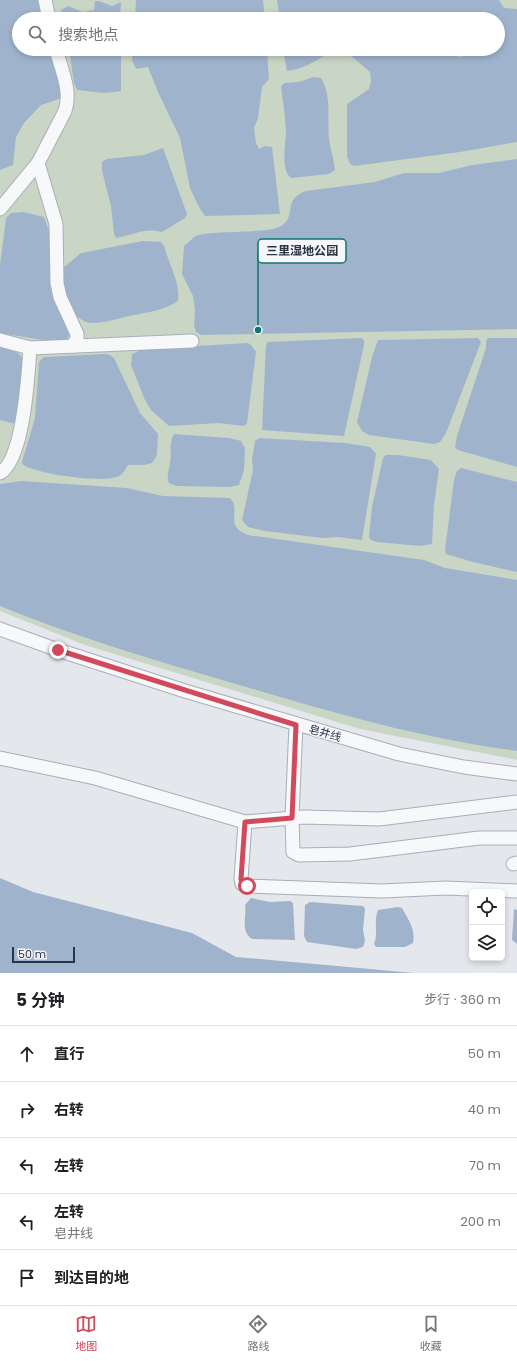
<!DOCTYPE html>
<html lang="zh">
<meta charset="utf-8">
<style>
body{margin:0;font-family:Poppins,"Noto Sans SC",sans-serif;background:#f6f6f6;color:#202124}
.controls{position:absolute;right:12px;bottom:12px;display:grid;overflow:hidden;border-radius:6px;box-shadow:0 2px 6px #0003}
.controls button{width:36px;height:36px;display:grid;place-items:center;padding:0;border:0;border-bottom:1px solid #e0e0e0;background:#fff;color:#202124;font:20px sans-serif}
.scale{position:absolute;left:12px;bottom:10px;width:63px;box-sizing:border-box;padding-left:4px;border:2px solid #2b3445;border-top:0;font-size:11px;line-height:14px;white-space:nowrap;color:#2b3445;-webkit-text-stroke:3px #f4f6f9;paint-order:stroke}
.stop{position:absolute;width:12px;height:12px;margin:-9px;border:3px solid #d1495b;border-radius:50%;background:#fff}
.stop.end{background:#d1495b;border-color:#fff;box-shadow:0 1px 4px #0008}
.list{margin:0;padding:0;list-style:none}
h2{display:flex;justify-content:space-between;align-items:center;height:52px;margin:0;padding:0 16px;font-size:17px}
h2 small{font-size:13px;font-weight:400;color:#757577}
.list li{display:grid;grid-template-columns:26px 1fr auto;gap:12px;align-items:center;box-sizing:border-box;height:56px;padding:0 16px;border-top:1px solid #e0e0e0}
.list b{display:block;font-size:15px;white-space:nowrap}
.list p{margin:0;font-size:13px;white-space:nowrap;color:#757577}
.list em{font-size:13px;font-style:normal;color:#757577}
.icon{flex:none;width:22px;height:22px;fill:none;stroke:currentColor;stroke-width:2;stroke-linecap:round;stroke-linejoin:round}
.map{position:relative;flex:none;width:517px;height:973px;overflow:hidden}
.search{position:absolute;background:#fff;box-shadow:0 2px 6px #0003;left:12px;right:12px;top:12px;height:44px;display:flex;align-items:center;gap:10px;box-sizing:border-box;padding:0 14px;border-radius:22px;color:#757577;font-size:15px}
.sheet{height:332px;background:#fff}
nav{display:flex;justify-content:space-around;align-items:center;box-sizing:border-box;height:56px;border-top:1px solid #e0e0e0;background:#fff;font-size:11px;color:#757577}
nav a{display:grid;justify-items:center;gap:2px}
nav .on{color:#d1495b}
.map>svg:first-child{display:block}
.green{fill:#c9d6c5;fill-rule:evenodd}
.water{fill:#9fb4cc}
.lines{fill:none;stroke-linecap:round;stroke-linejoin:round}
.minor-casing{stroke:#a9aeb7;stroke-width:15}
.minor{stroke:#f7f8fa;stroke-width:13}
.route{stroke:#d1495b;stroke-width:5}
.labels{text-anchor:middle;dominant-baseline:central;stroke-width:3;stroke-linejoin:round;paint-order:stroke}
.street-label{font-size:11px;fill:#2b3445;stroke:#f4f6f9}
.leader{fill:none;stroke:#0f766e;stroke-width:1.5}
.callout-dot{fill:#0f766e;stroke:#f4f6f9;stroke-width:1.5}
.callout{fill:#f4f6f9;stroke:#0f766e;stroke-width:1.5}
.callout-label{font-size:12px;text-anchor:middle;font-weight:bold;fill:#2b3445}
</style>
<div class="map">
<svg width="517" height="973" viewBox="0 0 517 973">
<rect width="100%" height="100%" fill="#e4e7ec"/>
<path class="green" d="M0 0H517V760L360 729 85 645 0 611ZM19 19H498V49H19Z"/>
<g class="water">
<path d="M0 0H40L45 19H19V49H53L62 98 41 105 24 123 16 137 13 165 0 170Z"/>
<path d="M136 0H263L265 19H135Z"/>
<path d="M277 0H499L504 8 517 9V142L460 152 354 166 350 164 347 156V104L369 89 371 81 370 72 350 55 338 50C318 57 310 68 287 71L283 49H435L442 51 445 54H455L459 57 465 56 466 49H498V19H280Z"/>
<path d="M95 1H99L112 6 121 2 120 19H62L61 10 68 6 83 12 94 10Z"/>
<path d="M69 49H121V91L105 93 77 90 74 83Z"/>
<path d="M133 49H267L269 79 262 87 258 118 254 128 256 143 259 149 265 146 272 147 280 214 205 216 199 207 190 188 180 138 158 92 148 67 136 69 132 60Z"/>
<path d="M314 77 321 78C333 98 326 124 330 145 332 154 334 161 335 170L329 174 291 178C280 169 286 143 286 130 285 116 283 101 281 87L284 83 298 82Z"/>
<path d="M163 148 187 214 185 218 162 232C146 227 132 235 116 238L114 234 111 206 102 171V162L107 159 144 155Z"/>
<path d="M517 159V329L201 335 196 332 194 326 195 309 193 296 182 274 184 246C189 242 194 236 199 235 217 230 269 234 281 226 298 215 281 200 306 191L375 182 404 173H439L472 165Z"/>
<path d="M23 212 44 217 49 231 50 284 52 296 70 333 67 340 55 342 0 333V265L5 226 6 218 11 213Z"/>
<path d="M143 241 161 242 164 246C169 265 180 281 178 301 165 310 149 312 134 315 122 317 103 324 92 323 69 322 61 286 63 268L81 253Z"/>
<path d="M361 338 364 340V345L344 436 262 430 266 345 268 342Z"/>
<path d="M478 338 481 342 446 433 440 442 434 444 369 435 362 431 357 422 372 357 378 340Z"/>
<path d="M488 338H517V467L458 450 455 448 457 436 486 348V341Z"/>
<path d="M248 343 252 346 256 352 247 423 244 426 219 423 169 426 151 410 145 400 131 365 132 354 143 349Z"/>
<path d="M0 347C11 349 18 350 24 361L16 424 0 420Z"/>
<path d="M105 354 110 355 114 358 140 413 158 434 157 455 152 463 144 465H128C124 471 123 475 116 477 99 483 38 474 23 465L22 462 35 418 39 362 44 357Z"/>
<path d="M174 434 229 438 241 441 245 448 244 470 239 485 230 487 176 486 169 483C166 475 169 470 170 463 172 453 168 444 174 434Z"/>
<path d="M259 438 345 443 370 447 376 454 362 540 338 537 323 538 265 531 248 527 242 520 253 470 252 460 255 441Z"/>
<path d="M386 455H398L431 460 439 469 434 505 432 544 420 546 377 542 371 540 369 537 372 507 383 458Z"/>
<path d="M461 468 517 482V572L473 562 446 554 445 550 454 480 457 471Z"/>
<path d="M21 481 127 488 163 496 230 498C242 510 223 526 248 535L424 560 445 568 517 580V751C417 738 323 710 226 681 150 659 73 636 0 606V484Z"/>
<path d="M0 878 33 892 192 933 236 957 414 973H0Z"/>
<path d="M251 898 270 902 290 901 293 903 295 940 252 939C240 931 247 916 245 905Z"/>
<path d="M310 902 363 906 365 909 363 930 365 941 363 947 356 949 307 942 304 936 305 905Z"/>
<path d="M398 907 402 908C408 919 416 930 413 943L405 947H376L374 944C379 933 373 921 378 910Z"/>
<path d="M514 909 517 910V944L512 940Z"/>
</g>
<g class="lines">
<g class="minor-casing">
<g id="minor">
<path d="M45 0 49 19"/>
<path d="M38 163 56 224 57 283 60 297 77 334V340L72 346"/>
<path d="M0 209 38 163 65 111C72 91 61 69 56 49"/>
<path d="M0 340 30 348 192 341"/>
<path d="M0 473C24 459 28 375 30 348"/>
<path d="M0 629 58 650 185 691 399 754 464 767 517 774"/>
<path d="M296 725 292 817 293 852 299 855 350 854 479 838H517"/>
<path d="M0 758 95 778 245 822 304 817 379 819 517 802"/>
<path d="M245 822 241 879 242 884 247 886 382 891 446 888 517 891"/>
<path d="M513 864 517 863"/>
</g>
</g>
<use href="#minor" class="minor"/>
</g>
<g class="lines">
<path class="route" d="M58 650 296 725 292 818 245 822 241 879 242 884 247 886"/>
</g>
<g class="labels">
<g class="street-label">
<text transform="translate(325 733) rotate(16)">皂井线</text>
</g>
</g>
<path class="leader" d="M258 330L258 251"/>
<circle class="callout-dot" cx="258" cy="330" r="4"/>
<rect class="callout" x="258" y="239" width="88" height="24" rx="4"/>
<g class="callout-label">
<text x="302" y="255">三里湿地公园</text>
</g>
</svg>
<div class="controls">
<button><svg class="icon" aria-label="locate" viewBox="0 0 24 24"><circle cx="12" cy="12" r="6"/><path d="M12 2v4M12 18v4M2 12h4M18 12h4"/></svg></button>
<button><svg class="icon" aria-label="layers" viewBox="0 0 24 24"><path d="M12 4l9 5-9 5-9-5zM3 14l9 5 9-5"/></svg></button>
</div>
<div class="scale">50 m</div>
<div class="stop" style="left:247px;top:886px"></div>
<div class="stop end" style="left:58px;top:650px"></div>
<div class="search"><svg class="icon" aria-label="search" viewBox="0 0 24 24"><circle cx="10" cy="10" r="6"/><path d="M15 15l6 6"/></svg>搜索地点</div>
</div>
<section class="sheet">
<h2>5 分钟<small>步行 · 360 m</small></h2>
<ul class="list">
<li><svg class="icon" aria-label="ahead" viewBox="0 0 24 24"><path d="M12 20V5M6 11l6-6 6 6"/></svg><div><b>直行</b></div><em>50 m</em></li>
<li><svg class="icon" aria-label="right" viewBox="0 0 24 24"><path d="M7 20v-9h11M14 6l5 5-5 5"/></svg><div><b>右转</b></div><em>40 m</em></li>
<li><svg class="icon" aria-label="left" viewBox="0 0 24 24"><path d="M17 20v-9H6M10 6l-5 5 5 5"/></svg><div><b>左转</b></div><em>70 m</em></li>
<li><svg class="icon" aria-label="left" viewBox="0 0 24 24"><path d="M17 20v-9H6M10 6l-5 5 5 5"/></svg><div><b>左转</b><p>皂井线</p></div><em>200 m</em></li>
<li><svg class="icon" aria-label="arrive" viewBox="0 0 24 24"><path d="M6 21V4h12l-3 4 3 4H6"/></svg><div><b>到达目的地</b></div></li>
</ul>
</section>
<nav>
<a class="on"><svg class="icon" aria-label="map" viewBox="0 0 24 24"><path d="M3 6l6-2 6 2 6-2v14l-6 2-6-2-6 2zM9 4v14M15 6v14"/></svg>地图</a>
<a><svg class="icon" aria-label="directions" viewBox="0 0 24 24"><path d="M12 3l9 9-9 9-9-9zM9 14v-3h6M13 9l2 2-2 2"/></svg>路线</a>
<a><svg class="icon" aria-label="saved" viewBox="0 0 24 24"><path d="M7 4h10v16l-5-4-5 4z"/></svg>收藏</a>
</nav>
